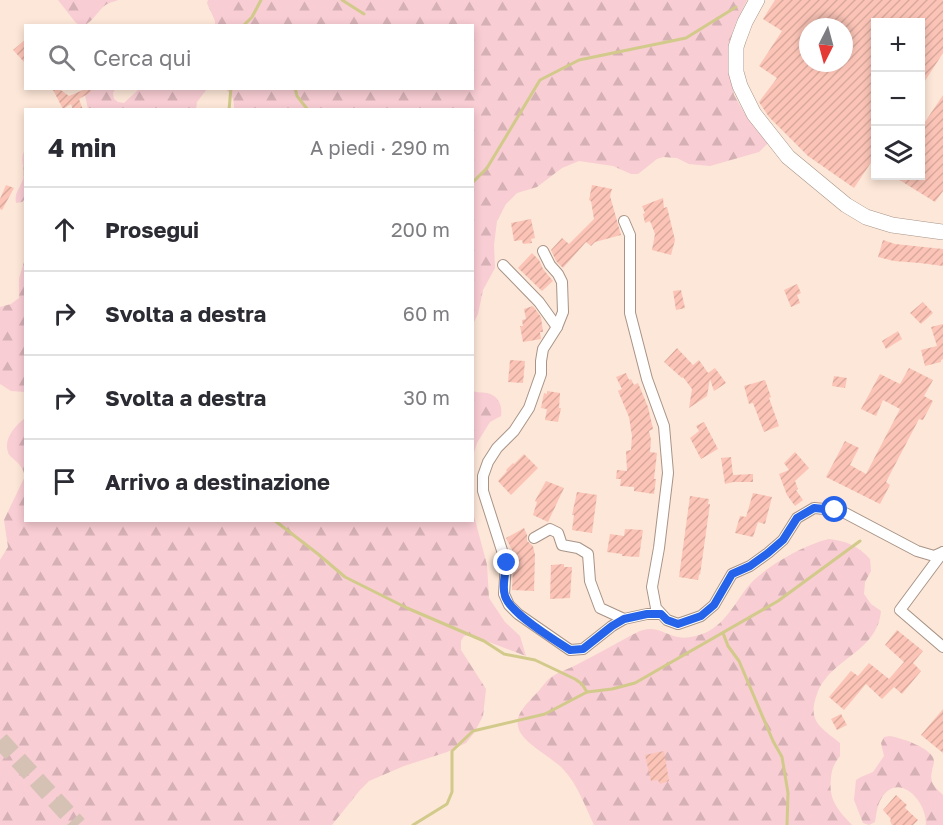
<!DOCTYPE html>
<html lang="it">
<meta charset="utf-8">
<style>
body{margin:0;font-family:"Golos Text",sans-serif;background:#f7f7f7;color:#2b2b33}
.controls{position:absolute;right:18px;top:18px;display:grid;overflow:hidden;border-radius:0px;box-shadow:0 3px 9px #0003}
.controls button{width:54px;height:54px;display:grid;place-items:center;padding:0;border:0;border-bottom:2px solid #e1e1e2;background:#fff;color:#2b2b33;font:30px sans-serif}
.compass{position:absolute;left:799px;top:18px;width:54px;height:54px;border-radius:50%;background:#fff;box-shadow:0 3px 9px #0003;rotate:186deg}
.stop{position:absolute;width:18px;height:18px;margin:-14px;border:4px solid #2563eb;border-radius:50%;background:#fff}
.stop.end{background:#2563eb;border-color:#fff;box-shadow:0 2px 6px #0008}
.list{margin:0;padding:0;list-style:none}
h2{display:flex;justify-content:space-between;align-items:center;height:78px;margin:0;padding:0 24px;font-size:26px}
h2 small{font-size:20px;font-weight:400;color:#7c7c81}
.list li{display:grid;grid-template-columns:39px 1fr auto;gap:18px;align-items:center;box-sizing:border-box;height:84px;padding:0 24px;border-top:2px solid #e1e1e2}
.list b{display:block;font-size:22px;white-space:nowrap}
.list em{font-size:20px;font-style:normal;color:#7c7c81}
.icon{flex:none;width:33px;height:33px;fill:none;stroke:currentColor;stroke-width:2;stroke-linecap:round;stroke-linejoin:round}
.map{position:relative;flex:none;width:943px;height:825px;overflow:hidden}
.search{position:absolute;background:#fff;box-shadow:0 3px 9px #0003;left:24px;top:24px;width:450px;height:66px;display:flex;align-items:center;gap:15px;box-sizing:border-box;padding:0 21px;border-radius:0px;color:#7c7c81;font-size:22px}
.panel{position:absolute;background:#fff;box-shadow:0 3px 9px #0003;left:24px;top:108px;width:450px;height:414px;border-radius:0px}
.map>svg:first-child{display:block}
.forest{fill:url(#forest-firs)}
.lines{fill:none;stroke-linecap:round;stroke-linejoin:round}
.stream{stroke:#d1ca8a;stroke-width:3}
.building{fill:url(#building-hatch);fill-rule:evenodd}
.motorway-tunnel{stroke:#d5c2b5;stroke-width:18;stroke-dasharray:18 9;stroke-linecap:butt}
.minor-casing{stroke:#a89487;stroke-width:12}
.secondary-casing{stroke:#a89487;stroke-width:16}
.minor{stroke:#fff;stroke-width:10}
.secondary{stroke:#fff;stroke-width:15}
.route{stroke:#2563eb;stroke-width:8}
</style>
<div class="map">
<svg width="943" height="825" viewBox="0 0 943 825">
<defs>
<pattern id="forest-firs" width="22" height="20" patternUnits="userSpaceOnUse" patternTransform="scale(1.5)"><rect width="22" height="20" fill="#f8cdd3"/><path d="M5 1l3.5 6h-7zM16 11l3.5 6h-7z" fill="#d5b0b5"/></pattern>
<pattern id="building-hatch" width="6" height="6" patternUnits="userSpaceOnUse" patternTransform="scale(1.5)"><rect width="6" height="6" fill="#fcc4b7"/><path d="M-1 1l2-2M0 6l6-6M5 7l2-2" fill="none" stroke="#d9a99d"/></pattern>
</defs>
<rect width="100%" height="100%" fill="#fde7d8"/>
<g class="forest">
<path d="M58 0H118C113 2 107 3 103 7 96 14 93 21 83 26L76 23Z"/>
<path d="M208 0H747L737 20 728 45V64L734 95 746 116 758 132 768 143 759 152 710 166 689 164 677 158 663 157 657 159 638 174H631L613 166 579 161 562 168 537 187 517 193 506 204 497 221 494 245 495 268 483 290 478 314 473 324 472 110 234 109C234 100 233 95 225 89L472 88V26L215 25V21L207 3Z"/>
<path d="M81 89H115L113 93 114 99 118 102 124 103 139 89H207L197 102 196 110 88 109 85 95Z"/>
<path d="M25 149V199L22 202 16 203C14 193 20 188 23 179 26 167 19 161 25 149Z"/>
<path d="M25 259V392L11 391 0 384V307L11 304 19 298V278Z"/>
<path d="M473 391C478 393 481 392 487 393 498 395 503 406 501 416L490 422 477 443 473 456Z"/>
<path d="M25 418 26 520H472L473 512 487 565 489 598 505 622 520 636 526 656 470 635 464 636 461 641V650L486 689 483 716 474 733 466 743 447 752 404 766 369 781 360 790 332 825H0V560L8 547 4 520 25 476C24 474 23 469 21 467 18 461 10 458 8 452 3 439 16 425 25 418Z"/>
<path d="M829 539C847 541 858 546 870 559L871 571 865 582 864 594 871 604 881 611C877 653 830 658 817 694 807 721 820 727 840 743V756C834 764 832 768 831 778 828 800 838 810 852 825H594C585 806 578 785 563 769 552 757 520 742 518 726 515 711 533 699 541 688 544 685 546 681 550 678 558 672 569 669 578 664 596 655 613 645 630 636 634 634 639 631 643 630 657 626 666 635 678 637 686 639 697 636 705 633 728 623 737 597 754 580 771 564 806 544 829 539Z"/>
<path d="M890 736C901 738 933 748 934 761 934 765 932 768 932 771 929 783 935 787 943 795V825H926C927 799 895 768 879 803 877 808 876 816 875 822L869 825 863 823 854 800 856 780 861 777 873 772 884 756 881 743 884 737Z"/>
</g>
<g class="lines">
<g class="stream">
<path d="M342 0 364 14"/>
<path d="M243 26 252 17 261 0"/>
<path d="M295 88 297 96 308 110"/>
<path d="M229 110 231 88"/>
<path d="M472 183 487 168 540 80 579 60 686 38 736 7"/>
<path d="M274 520 318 554 345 577 407 608 484 641 504 654 535 660 575 679 582 684 587 692"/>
<path d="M723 633 728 646 739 661 773 741 782 757 788 793 787 825"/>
<path d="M413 825 447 804 452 792V751L473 731 545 714 587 692 612 689 635 683 778 601 860 541"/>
</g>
</g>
<g class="building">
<path d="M775 0H943V53L921 87V22H876V155L854 188 808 156 769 117 759 102 777 78 759 66 782 31 763 19ZM808 27H844V63H808Z"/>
<path d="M26 39V64L13 50Z"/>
<path d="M52 88H58L69 96 88 88H90L91 92 79 99 83 110H73L71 104 63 109Z"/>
<path d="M943 95V191L935 202 893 176H921V128Z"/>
<path d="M6 185 14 188 2 210 0 209V199Z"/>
<path d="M592 185 612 189 610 196 621 235 595 242 591 246 586 242 563 268 556 261 551 250 562 238 569 244 594 219 591 201 589 200Z"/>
<path d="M663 198 664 208 667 207 675 240 671 255 652 250 655 234 650 221 645 223 643 214 645 213 642 206Z"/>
<path d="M531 219 535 238 531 239 532 243 523 244 522 240 514 241 511 223Z"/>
<path d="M883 240 895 244 943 249V266L920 263 894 261 878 257Z"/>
<path d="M532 253 539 260 543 269 553 281 542 291 518 268Z"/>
<path d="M797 284 801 293 797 295 800 303 791 307 784 290Z"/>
<path d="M681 290 685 308 676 310 673 291Z"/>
<path d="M923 302 933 313 921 324 910 313Z"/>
<path d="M533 306 541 317 543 332H540L541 339 523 342 520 326H523L522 320 526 319 524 309Z"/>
<path d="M943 324V359L941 360V362L925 366 921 350 937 346 931 327Z"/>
<path d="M898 331 902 339 886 349 882 341Z"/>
<path d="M677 348 693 365 699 360 708 373 715 368 726 383 714 391 710 379 707 396 689 408 692 389 683 377 682 378 664 362Z"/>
<path d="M510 360 525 361 523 383 508 382Z"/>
<path d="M909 368 933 380 924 396 933 401 923 420 919 419 886 482 890 485 880 504 826 477 845 441 859 448 850 465 866 474 900 409 883 400 876 416 861 409 880 374 900 384Z"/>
<path d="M626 373 629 380 631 379 634 385 638 383 648 407 653 429 649 431 651 440 650 452 657 453 654 479H656L654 494 634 491V487L620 486 621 479H616L617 470 627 471 626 451 631 450 632 436 629 417 618 391 622 389 616 377Z"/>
<path d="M834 376 847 378 845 388 832 386Z"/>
<path d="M765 380 771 397 769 398 779 426 764 432 753 403 749 404 744 386Z"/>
<path d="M547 391 560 393 559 408H561L558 422 545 420 547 409 541 408 544 393 547 394Z"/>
<path d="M704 422 718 449 701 459 690 438 699 431 696 426Z"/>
<path d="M795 452 809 468 795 481 798 489 796 490 803 500 795 506 787 495 779 474 789 470 784 463Z"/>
<path d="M524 454 538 468 511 495 498 481 507 471 506 470 513 463 514 464Z"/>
<path d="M731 457 733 475 753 474V482H733L725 484 721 458Z"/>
<path d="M546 481 564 488 548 522 533 515 537 502 535 501Z"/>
<path d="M577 492 597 495 592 533 572 530 574 515H572Z"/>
<path d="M753 493 772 497 765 524 758 522 753 537 735 533 740 516 746 517Z"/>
<path d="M690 496 709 499 708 504H710L700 575 699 574 698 580 679 577Z"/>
<path d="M524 528 527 535V541L533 546 535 555 534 591 512 590 513 567 515 566V556L506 538Z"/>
<path d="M625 529 643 530 639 557 622 556V554L607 552 610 534 624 536Z"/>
<path d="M564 564V567H572L570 598 550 599 551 565Z"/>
<path d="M897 630 923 651 913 663 921 671 902 694 894 687 882 699 866 684 844 710 829 697 851 671 858 676 869 663 889 679 904 662 885 645Z"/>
<path d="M943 709V753L921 735Z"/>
<path d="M841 714 847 725 837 730 831 719Z"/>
<path d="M664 751 669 781 660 784 658 780 651 781 645 755Z"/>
<path d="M896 795 907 805 905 808 918 820 913 825H892L890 821 891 819 883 810Z"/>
</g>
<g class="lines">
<path class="motorway-tunnel" d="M0 740 78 825"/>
<g class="minor-casing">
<g id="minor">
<path d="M624 221 630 235V313L647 379 664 426 668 473 659 548 652 587 656 608 667 620 678 624 701 616 714 605 732 574 750 566 768 553 783 540 797 518 814 508 835 510 845 513 917 551 934 556 943 552"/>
<path d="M543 251 550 265 558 274 562 282 563 312 557 327 543 349 541 361V374L529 408 514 431 497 448 488 462 483 476V491L506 563 504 594 509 605 518 614 570 650 583 649 612 626 624 619 647 614H661"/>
<path d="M503 265 539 302 557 327"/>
<path d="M534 538 550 529 558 533 562 545 578 548 588 554 590 581 600 608 624 619"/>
<path d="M943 552 900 610 943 647"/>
</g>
</g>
<g class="secondary-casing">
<path id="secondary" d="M757 0 745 22 739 38 736 47V72L740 86 754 114 788 157 846 205 866 217 892 225 943 232"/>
</g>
<use href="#minor" class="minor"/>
<use href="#secondary" class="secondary"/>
</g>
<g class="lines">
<path class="route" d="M507 563C505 573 502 587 505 596 510 613 554 640 570 650L583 649 612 626 624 619 647 614H661L667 620 678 624 701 616 714 605 732 574 750 566 768 553 783 540 797 518 814 508 835 510"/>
</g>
</svg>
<div class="controls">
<button>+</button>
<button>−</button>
<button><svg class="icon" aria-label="layers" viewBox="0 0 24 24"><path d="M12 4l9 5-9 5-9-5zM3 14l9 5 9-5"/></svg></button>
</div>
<svg class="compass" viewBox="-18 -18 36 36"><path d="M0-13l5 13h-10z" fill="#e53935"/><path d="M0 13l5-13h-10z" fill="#7c7c81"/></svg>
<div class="stop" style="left:835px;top:510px"></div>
<div class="stop end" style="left:507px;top:563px"></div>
<div class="search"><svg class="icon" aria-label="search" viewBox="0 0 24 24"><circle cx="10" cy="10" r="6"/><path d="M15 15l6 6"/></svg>Cerca qui</div>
<section class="panel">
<h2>4 min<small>A piedi · 290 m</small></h2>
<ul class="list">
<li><svg class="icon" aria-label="ahead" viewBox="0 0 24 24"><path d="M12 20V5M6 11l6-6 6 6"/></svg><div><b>Prosegui</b></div><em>200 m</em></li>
<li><svg class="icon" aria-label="right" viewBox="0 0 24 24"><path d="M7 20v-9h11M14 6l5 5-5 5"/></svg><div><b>Svolta a destra</b></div><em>60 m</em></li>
<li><svg class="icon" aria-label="right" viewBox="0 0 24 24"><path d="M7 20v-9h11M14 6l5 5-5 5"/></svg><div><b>Svolta a destra</b></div><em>30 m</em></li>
<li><svg class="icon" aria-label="arrive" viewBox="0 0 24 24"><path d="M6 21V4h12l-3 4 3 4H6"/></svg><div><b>Arrivo a destinazione</b></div></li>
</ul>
</section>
</div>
